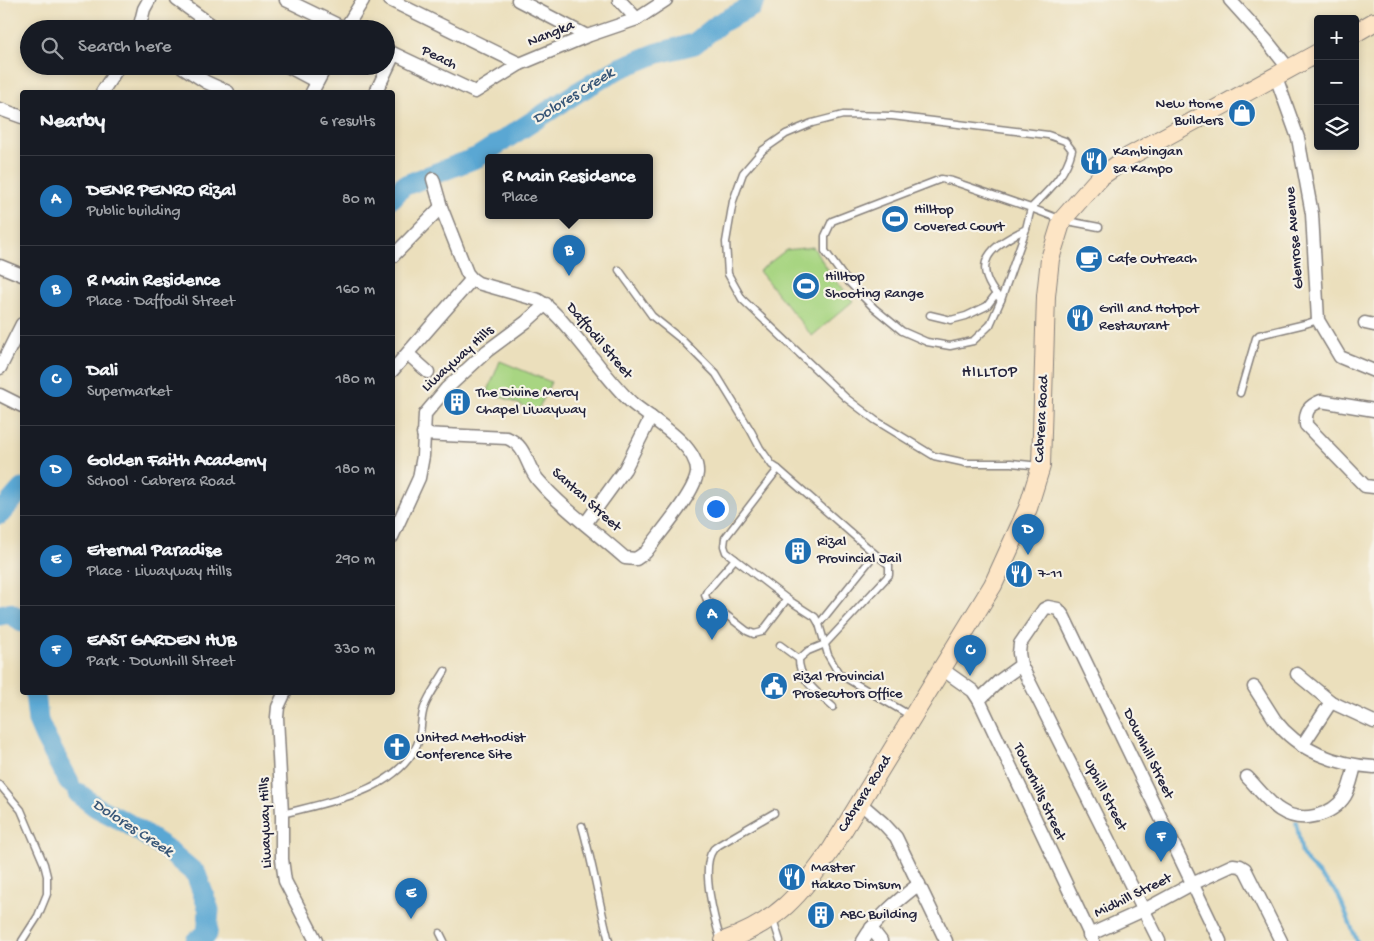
<!DOCTYPE html>
<meta charset="utf-8">
<style>
body{margin:0;font-family:"Gochi Hand",sans-serif;background:#20242c;color:#f1f3f6}
.controls{position:absolute;right:15px;top:15px;display:grid;overflow:hidden;border-radius:5px;box-shadow:0 2px 8px #0003}
.controls button{width:45px;height:45px;display:grid;place-items:center;padding:0;border:0;border-bottom:1px solid #363941;background:#171b24;color:#f1f3f6;font:25px sans-serif}
.you{position:absolute;left:715px;top:508px;width:18px;height:18px;margin:-12px;border:4px solid #fff;border-radius:50%;background:#1a73e8;box-shadow:0 0 0 8px #1a73e833}
.badge{display:grid;place-items:center;width:32px;height:32px;border-radius:50%;background:#1f6fb2;color:#fff;font-size:16px;font-weight:700}
.pin{position:absolute;translate:-50% -41px;filter:drop-shadow(0 1px 2px #0008)}
.pin::after{content:'';position:absolute;top:26px;width:18px;height:15px;background:inherit;clip-path:polygon(0 0,100% 0,50% 100%)}
.popup{position:absolute;left:485px;top:154px;width:168px;height:65px;box-sizing:border-box;display:grid;place-content:center;border-radius:5px;background:#171b24;filter:drop-shadow(0 1px 4px #0005);font-size:16px;white-space:nowrap;color:#9ea1a6}
.popup b{font-size:19px;color:#f1f3f6}
.popup::after{content:'';position:absolute;left:50%;top:100%;margin-left:-10px;border:10px solid transparent;border-top-color:#171b24}
.list{margin:0;padding:0;list-style:none}
h2{display:flex;justify-content:space-between;align-items:center;height:65px;margin:0;padding:0 20px;font-size:21px}
h2 small{font-size:16px;font-weight:400;color:#9ea1a6}
.list li{display:grid;grid-template-columns:32px 1fr auto;gap:15px;align-items:center;box-sizing:border-box;height:90px;padding:0 20px;border-top:1px solid #363941}
.list b{display:block;font-size:19px;white-space:nowrap}
.list p{margin:0;font-size:16px;white-space:nowrap;color:#9ea1a6}
.list em{font-size:16px;font-style:normal;color:#9ea1a6}
.icon{flex:none;width:28px;height:28px;fill:none;stroke:currentColor;stroke-width:2;stroke-linecap:round;stroke-linejoin:round}
.map{position:relative;flex:none;width:1374px;height:941px;overflow:hidden}
.search{position:absolute;background:#171b24;box-shadow:0 2px 8px #0003;left:20px;top:20px;width:375px;height:55px;display:flex;align-items:center;gap:12px;box-sizing:border-box;padding:0 18px;border-radius:28px;color:#9ea1a6;font-size:19px}
.panel{position:absolute;background:#171b24;box-shadow:0 2px 8px #0003;left:20px;top:90px;width:375px;height:605px;border-radius:5px}
.map>svg:first-child{display:block}
.green{fill:#a8d582;stroke:#657c5e}
.lines{fill:none;stroke-linecap:round;stroke-linejoin:round}
.stream{stroke:#5aa7d3;stroke-width:4}
.river{stroke:#5aa7d3;stroke-width:21}
.lane-casing{stroke:#86807c;stroke-width:9}
.street-casing{stroke:#86807c;stroke-width:15}
.secondary-casing{stroke:#86807c;stroke-width:20}
.lane{stroke:#fff;stroke-width:6}
.street{stroke:#fff;stroke-width:12}
.secondary{stroke:#fde5c5;stroke-width:18}
.labels{text-anchor:middle;dominant-baseline:central;stroke-width:4.5;stroke-linejoin:round;paint-order:stroke}
.street-label{font-size:15px;fill:#22223b;stroke:#f7f3e8}
.poi-label{font-size:15px;fill:#22223b;stroke:#f7f3e8;text-anchor:start}
.water-label{font-size:16px;font-style:italic;fill:#385778;stroke:#f7f3e8}
.neighbourhood-label{font-size:16px;letter-spacing:1px;fill:#22223b;stroke:#f7f3e8}
</style>
<div class="map">
<svg width="1374" height="941" viewBox="0 0 1374 941">
<rect width="100%" height="100%" fill="#f7f3e8"/>
<filter id="ink" filterUnits="userSpaceOnUse"><feTurbulence type="fractalNoise" baseFrequency=".02" numOctaves="2"/><feDisplacementMap in="SourceGraphic" scale="10" xChannelSelector="R" yChannelSelector="G"/><feConvolveMatrix kernelMatrix="1 2 1 2 8 2 1 2 1" color-interpolation-filters="sRGB"/></filter>
<filter id="wash" filterUnits="userSpaceOnUse"><feTurbulence type="fractalNoise" baseFrequency=".0096" numOctaves="4" result="noise"/><feDisplacementMap in="SourceGraphic" scale="20" xChannelSelector="R" yChannelSelector="G"/><feGaussianBlur stdDeviation="1.12" result="paint"/><feColorMatrix in="noise" values="0 0 0 0 0 0 0 0 0 0 0 0 0 0 0 0 0 1.4 0 .05"/><feComposite in="paint" operator="in"/></filter>
<g filter="url(#wash)">
<rect width="100%" height="100%" fill="#ebdfbc"/>
<g class="green">
<path d="M813 247 829 271 853 301 812 336 759 271 786 250Z"/>
<path d="M500 361 551 382 537 412 488 391Z"/>
</g>
<g class="lines">
<path class="stream" d="M1296 822 1302 854 1308 863 1338 894 1357 941"/>
<g class="river">
<path d="M392 198 403 186 478 157 578 92 618 69 658 53 694 44 720 23 751 7 755 0"/>
<path d="M0 514 22 489"/>
<path d="M0 615 10 613 22 622"/>
<path d="M35 692 38 721 45 737 69 782"/>
<path d="M78 793 96 807 127 823 165 848 196 874 209 910 207 934 196 941"/>
</g>
</g>
</g>
<g filter="url(#ink)">
<g class="lines">
<g class="lane-casing">
<g id="lane">
<path d="M619 270 652 316 682 340 716 374 751 431 760 448 772 465 778 469"/>
<path d="M1001 300C968 263 991 246 1026 229"/>
<path d="M930 315 951 320 966 316 987 306 996 294"/>
<path d="M1240 393 1256 338 1259 335 1305 324 1318 320"/>
<path d="M1040 466 1011 463H966L934 456 875 420 846 398 742 299 728 274 726 242 733 201 743 173 763 150 786 134 812 123 843 115 892 116 1048 135 1065 141 1072 150C1066 175 1049 190 1031 208L952 181 941 179 832 221 825 236V251L843 276 874 308 902 331 927 342 950 346 973 341 990 325 1001 300 1026 229 1031 208 1062 220 1099 227"/>
<path d="M735 559 707 591 705 595 707 600 747 631 754 634 762 632 787 599"/>
<path d="M819 624 875 554 778 469 725 538 724 546 726 552 787 599 815 617 819 624 828 655 839 674 911 716"/>
<path d="M780 645 799 659"/>
<path d="M833 707C819 694 798 679 799 659L808 651 825 644 889 575V565L875 554"/>
<path d="M0 785 21 810 44 864 47 876V894L38 916 22 941"/>
<path d="M282 814C328 802 395 792 417 745 422 734 420 720 424 708 428 696 438 683 445 671"/>
<path d="M582 826C593 864 599 903 609 941"/>
<path d="M773 919 780 941"/>
<path d="M440 933 444 941"/>
<path d="M721 941C715 922 700 867 713 850 714 848 717 847 719 845L774 813"/>
</g>
</g>
<g class="street-casing">
<g id="street">
<path d="M177 0 217 29"/>
<path d="M286 0 346 29"/>
<path d="M390 0 520 64"/>
<path d="M518 0 587 36"/>
<path d="M619 0 637 19"/>
<path d="M1230 0 1266 40 1289 69"/>
<path d="M139 29 144 9 149 0"/>
<path d="M345 29 363 0"/>
<path d="M386 50 475 92 520 64 587 36 637 19 666 0"/>
<path d="M181 66 206 82 228 92"/>
<path d="M287 66 317 82"/>
<path d="M1276 77 1298 138 1312 214 1318 320 1340 357 1374 371"/>
<path d="M102 92 119 66"/>
<path d="M312 92 326 66"/>
<path d="M376 92 394 54"/>
<path d="M0 109 22 117"/>
<path d="M392 257 441 207"/>
<path d="M0 266 22 275"/>
<path d="M1365 323 1374 325"/>
<path d="M408 354 428 372"/>
<path d="M0 368 22 324"/>
<path d="M392 371 472 279"/>
<path d="M0 395 22 406"/>
<path d="M1374 410 1321 401C1308 406 1305 411 1306 425L1365 486 1374 487"/>
<path d="M423 434 507 438C527 446 525 464 538 480 563 509 596 532 625 558L636 559 646 552C658 535 695 493 697 473 699 445 651 419 632 403 608 381 590 352 568 328 559 317 550 307 538 300L478 283 472 279 467 273 441 207 433 179"/>
<path d="M585 524 625 469 651 417"/>
<path d="M392 537 419 478 423 456 425 414 446 389 487 351 526 322 546 304"/>
<path d="M1021 665 1159 941"/>
<path d="M942 669 973 691 979 700 1093 941"/>
<path d="M1297 674 1331 702 1374 722"/>
<path d="M1254 687C1261 698 1268 709 1275 720 1298 751 1337 765 1374 767"/>
<path d="M285 692 278 707 277 717 282 814V859L285 881 316 941"/>
<path d="M979 700 999 681 1021 665 1019 653 1020 644 1044 609 1048 607 1058 609 1064 617 1220 941"/>
<path d="M1302 746 1331 702"/>
<path d="M1247 777C1256 786 1270 804 1280 810 1301 824 1332 816 1345 796 1350 788 1352 776 1355 766"/>
<path d="M860 803 883 823 896 837 946 941"/>
<path d="M871 928 881 941"/>
<path d="M1089 935 1144 910 1192 884 1233 865 1240 866 1245 869 1281 941"/>
<path d="M863 941C877 917 897 901 919 884"/>
</g>
</g>
<g class="secondary-casing">
<g id="secondary">
<path d="M1355 33 1374 22"/>
<path d="M724 941C779 921 799 896 831 850L993 585 1028 508 1041 466 1046 296 1050 259 1062 220 1100 177 1130 156 1318 53"/>
</g>
</g>
<use href="#lane" class="lane"/>
<use href="#street" class="street"/>
<use href="#secondary" class="secondary"/>
</g>
</g>
<defs>
<g id="shop-disc" transform="scale(1.4375)"><circle r="9.5" fill="#1f6fb2" stroke="#f7f3e8"/><path d="M-5-2.5h2.3a2.7 3.5 0 0 1 5.4 0H5L5.5 6h-11ZM-1.5-2.5h3a1.5 2.3 0 0 0-3 0Z" fill="#fff"/></g>
<g id="restaurant-disc" transform="scale(1.4375)"><circle r="9.5" fill="#1f6fb2" stroke="#f7f3e8"/><path d="M-5-6h1v4h1v-4h1v4h1v-4h1v5L-1.5 .5V6h-2V.5L-5-1ZM5-6V6H3V1.5H1.5Q1.5-4 5-6Z" fill="#fff"/></g>
<g id="stadium-disc" transform="scale(1.4375)"><circle r="9.5" fill="#1f6fb2" stroke="#f7f3e8"/><path d="M0-5a6.5 5 0 1 0 0 10a6.5 5 0 1 0 0-10ZM-3.5-1.8h7v3.6h-7Z" fill="#fff"/></g>
<g id="cafe-disc" transform="scale(1.4375)"><circle r="9.5" fill="#1f6fb2" stroke="#f7f3e8"/><path d="M-5.5-4.5H6V0H3Q3 3.5 0 3.5H-2.5Q-5.5 3.5-5.5 0ZM3-3.2v2h1.7v-2ZM-6 4.5H4V6H-6Z" fill="#fff"/></g>
<g id="building-disc" transform="scale(1.4375)"><circle r="9.5" fill="#1f6fb2" stroke="#f7f3e8"/><path d="M-4-6H4V6H1V3H-1V6H-4ZM-2.5-4.3h1.7v1.8h-1.7ZM.8-4.3h1.7v1.8H.8ZM-2.5-1h1.7V.8h-1.7ZM.8-1h1.7V.8H.8Z" fill="#fff"/></g>
<g id="civic-disc" transform="scale(1.4375)"><circle r="9.5" fill="#1f6fb2" stroke="#f7f3e8"/><path d="M-.6-6.5H3V-4.5H.6V-3L4-1V1h2V6H-6V1h2V-1L-.6-3ZM-1.2 2.5V6h2.4V2.5Z" fill="#fff"/></g>
<g id="church-disc" transform="scale(1.4375)"><circle r="9.5" fill="#1f6fb2" stroke="#f7f3e8"/><path d="M-1.2-6h2.4v3.5h3.3v2.4h-3.3V6h-2.4V-.1h-3.3v-2.4h3.3Z" fill="#fff"/></g>
</defs>
<g fill-rule="evenodd">
<use href="#shop-disc" x="1242" y="113"/>
<use href="#restaurant-disc" x="1094" y="161"/>
<use href="#stadium-disc" x="895" y="219"/>
<use href="#cafe-disc" x="1089" y="259"/>
<use href="#stadium-disc" x="806" y="286"/>
<use href="#restaurant-disc" x="1080" y="318"/>
<use href="#building-disc" x="457" y="402"/>
<use href="#building-disc" x="798" y="551"/>
<use href="#restaurant-disc" x="1019" y="574"/>
<use href="#civic-disc" x="774" y="686"/>
<use href="#church-disc" x="397" y="747"/>
<use href="#restaurant-disc" x="792" y="877"/>
<use href="#building-disc" x="821" y="915"/>
</g>
<g class="labels">
<g class="street-label">
<text transform="translate(551 34) rotate(-22)">Nangka</text>
<text transform="translate(439 58) rotate(26)">Peach</text>
<text transform="translate(1295 238) rotate(-95)">Glenrose Avenue</text>
<text transform="translate(599 341) rotate(50)">Daffodil Street</text>
<text transform="translate(458 359) rotate(-42)">Liwayway Hills</text>
<text transform="translate(1042 419) rotate(-87)">Cabrera Road</text>
<text transform="translate(586 500) rotate(42)">Santan Street</text>
<text transform="translate(1148 754) rotate(64)">Downhill Street</text>
<text transform="translate(1039 792) rotate(65)">Towerhills Street</text>
<text transform="translate(865 794) rotate(-58)">Cabrera Road</text>
<text transform="translate(1105 795) rotate(63)">Uphill Street</text>
<text transform="translate(266 823) rotate(-92)">Liwayway Hills</text>
<text transform="translate(1133 896) rotate(-26)">Midhill Street</text>
</g>
<g class="poi-label">
<text x="1223" y="104" text-anchor="end">New Home<tspan x="1223" dy="17">Builders</tspan></text>
<text x="1113" y="152">Kambingan<tspan x="1113" dy="17">sa Kampo</tspan></text>
<text x="914" y="210">Hilltop<tspan x="914" dy="17">Covered Court</tspan></text>
<text x="1108" y="259">Cafe Outreach</text>
<text x="825" y="277">Hilltop<tspan x="825" dy="17">Shooting Range</tspan></text>
<text x="1099" y="309">Grill and Hotpot<tspan x="1099" dy="17">Restaurant</tspan></text>
<text x="476" y="393">The Divine Mercy<tspan x="476" dy="17">Chapel Liwayway</tspan></text>
<text x="817" y="542">Rizal<tspan x="817" dy="17">Provincial Jail</tspan></text>
<text x="1038" y="574">7-11</text>
<text x="793" y="677">Rizal Provincial<tspan x="793" dy="17">Prosecutors Office</tspan></text>
<text x="416" y="738">United Methodist<tspan x="416" dy="17">Conference Site</tspan></text>
<text x="811" y="868">Master<tspan x="811" dy="17">Hakao Dimsum</tspan></text>
<text x="840" y="915">ABC Building</text>
</g>
<g class="water-label">
<text transform="translate(574 97) rotate(-32)">Dolores Creek</text>
<text transform="translate(132 829) rotate(33)">Dolores Creek</text>
</g>
<g class="neighbourhood-label">
<text x="990" y="373">HILLTOP</text>
</g>
</g>
</svg>
<div class="controls">
<button>+</button>
<button>−</button>
<button><svg class="icon" aria-label="layers" viewBox="0 0 24 24"><path d="M12 4l9 5-9 5-9-5zM3 14l9 5 9-5"/></svg></button>
</div>
<div class="you"></div>
<div class="pin badge" style="left:712px;top:640px">A</div>
<div class="pin badge" style="left:569px;top:276px">B</div>
<div class="popup"><b>R Main Residence</b>Place</div>
<div class="pin badge" style="left:970px;top:676px">C</div>
<div class="pin badge" style="left:1028px;top:555px">D</div>
<div class="pin badge" style="left:411px;top:919px">E</div>
<div class="pin badge" style="left:1161px;top:862px">F</div>
<div class="search"><svg class="icon" aria-label="search" viewBox="0 0 24 24"><circle cx="10" cy="10" r="6"/><path d="M15 15l6 6"/></svg>Search here</div>
<section class="panel">
<h2>Nearby<small>6 results</small></h2>
<ul class="list">
<li><span class="badge">A</span><div><b>DENR PENRO Rizal</b><p>Public building</p></div><em>80 m</em></li>
<li><span class="badge">B</span><div><b>R Main Residence</b><p>Place · Daffodil Street</p></div><em>160 m</em></li>
<li><span class="badge">C</span><div><b>Dali</b><p>Supermarket</p></div><em>180 m</em></li>
<li><span class="badge">D</span><div><b>Golden Faith Academy</b><p>School · Cabrera Road</p></div><em>180 m</em></li>
<li><span class="badge">E</span><div><b>Eternal Paradise</b><p>Place · Liwayway Hills</p></div><em>290 m</em></li>
<li><span class="badge">F</span><div><b>EAST GARDEN HUB</b><p>Park · Downhill Street</p></div><em>330 m</em></li>
</ul>
</section>
</div>
